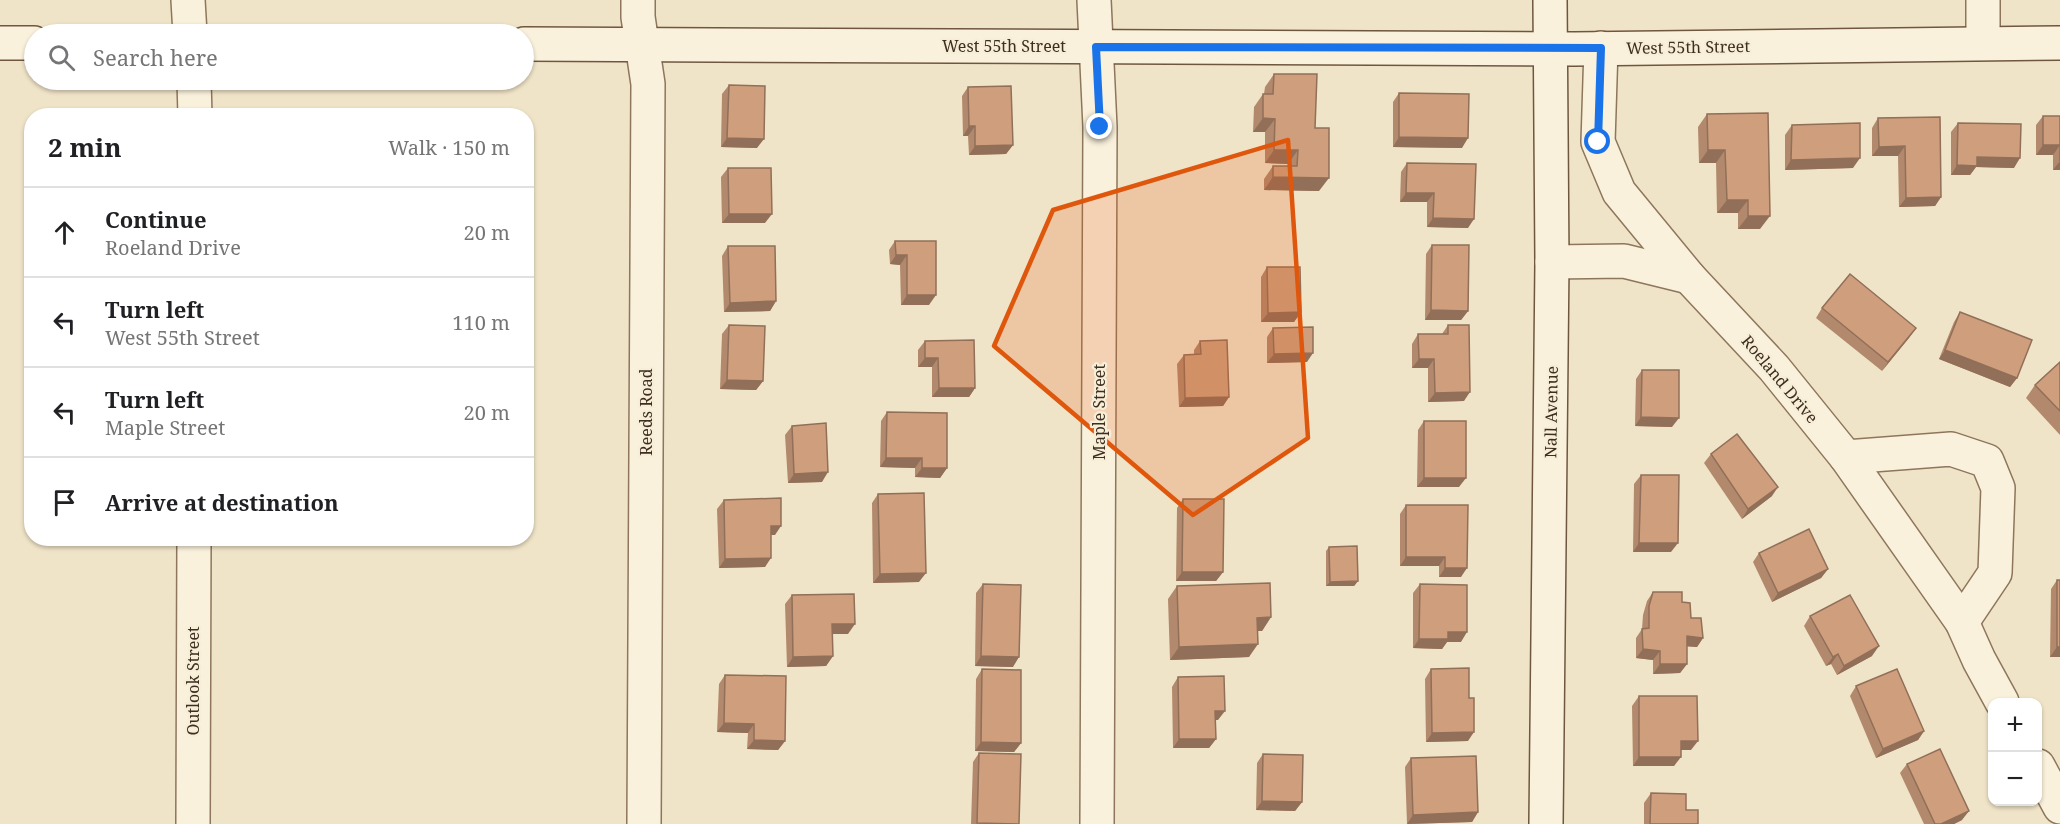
<!DOCTYPE html>
<meta charset="utf-8">
<style>
body{margin:0;font-family:"Noto Serif",serif;background:#f2f2f2;color:#202124}
.controls{position:absolute;right:18px;bottom:18px;display:grid;overflow:hidden;border-radius:12px;box-shadow:0 2px 4px #0004}
.controls button{width:54px;height:54px;display:grid;place-items:center;padding:0;border:0;border-bottom:2px solid #e0e0e0;background:#fff;color:#202124;font:30px sans-serif}
.stop{position:absolute;width:18px;height:18px;margin:-14px;border:4px solid #1a73e8;border-radius:50%;background:#fff}
.stop.end{background:#1a73e8;border-color:#fff;box-shadow:0 2px 6px #0008}
.list{margin:0;padding:0;list-style:none}
h2{display:flex;justify-content:space-between;align-items:center;height:78px;margin:0;padding:0 24px;font-size:26px}
h2 small{font-size:20px;font-weight:400;color:#757577}
.list li{display:grid;grid-template-columns:39px 1fr auto;gap:18px;align-items:center;box-sizing:border-box;height:90px;padding:0 24px;border-top:2px solid #e0e0e0}
.list b{display:block;font-size:22px;white-space:nowrap}
.list p{margin:0;font-size:20px;white-space:nowrap;color:#757577}
.list em{font-size:20px;font-style:normal;color:#757577}
.icon{flex:none;width:33px;height:33px;fill:none;stroke:currentColor;stroke-width:2;stroke-linecap:round;stroke-linejoin:round}
.map{position:relative;flex:none;width:2060px;height:824px;overflow:hidden}
.search{position:absolute;background:#fff;box-shadow:0 2px 4px #0004;left:24px;top:24px;width:510px;height:66px;display:flex;align-items:center;gap:15px;box-sizing:border-box;padding:0 21px;border-radius:33px;color:#757577;font-size:22px}
.panel{position:absolute;background:#fff;box-shadow:0 2px 4px #0004;left:24px;top:108px;width:510px;height:438px;border-radius:24px}
.map>svg:first-child{display:block}
.lines{fill:none;stroke-linecap:round;stroke-linejoin:round}
.street-casing{stroke:#8d765c;stroke-width:36}
.secondary-casing{stroke:#6f573f;stroke-width:36}
.street{stroke:#faf1dc;stroke-width:33}
.secondary{stroke:#faf1dc;stroke-width:33}
.wall{fill:#b2896c}
.shaded-wall{fill:#916f58}
.building{fill:#cf9f7d;stroke:#916f58;stroke-width:1.5}
.route{stroke:#1a73e8;stroke-width:8}
.marked{fill:#df570d;fill-opacity:0.2;stroke:#df570d;stroke-width:4.5;stroke-linejoin:round}
.labels{text-anchor:middle;dominant-baseline:central;stroke-width:4.5;stroke-linejoin:round;paint-order:stroke}
.street-label{font-size:16px;fill:#3d2e20;stroke:#f7eed8}
</style>
<div class="map">
<svg width="2060" height="824" viewBox="0 0 2060 824">
<rect width="100%" height="100%" fill="#f0e4c8"/>
<g class="lines">
<g class="street-casing">
<g id="street">
<path d="M188 0 190 34"/>
<path d="M638 0V17L648 84 644 824"/>
<path d="M1094 0 1100 127 1097 824"/>
<path d="M1983 0V43"/>
<path d="M1601 48 1598 142 1619 192 1689 277 1774 368 1846 457 1962 622 1979 660 2002 702"/>
<path d="M194 80 195 116"/>
<path d="M1552 262 1624 261 1689 277"/>
<path d="M1846 457 1951 449 1987 461 1998 488 1995 573 1962 622"/>
<path d="M2038 766 2060 807"/>
<path d="M193 824 194 538"/>
</g>
</g>
<g class="secondary-casing">
<g id="secondary">
<path d="M0 43H34"/>
<path d="M524 44 1574 49 2060 43"/>
<path d="M1546 824 1552 262 1550 0"/>
</g>
</g>
<use href="#street" class="street"/>
<use href="#secondary" class="secondary"/>
</g>
<g class="wall">
<path d="M1274 74 1315 128 1319 191 1264 190V179L1273 166H1288V164L1265 163V132H1253L1254 107 1263 94H1264L1265 87Z"/>
<path d="M729 85 757 148 721 147 722 94Z"/>
<path d="M968 87 1013 145 1006 154 969 155 968 136H963L962 96Z"/>
<path d="M1399 93 1462 148 1393 147V102Z"/>
<path d="M1768 113 1760 229H1738V213H1717L1716 163H1699L1698 127 1707 114Z"/>
<path d="M2043 116H2060V170H2053V155H2036V125Z"/>
<path d="M1940 117 1941 197 1935 206 1899 207 1898 156H1872V128L1878 118Z"/>
<path d="M1958 123 2014 168 1976 167 1970 175H1951V132Z"/>
<path d="M1792 125 1853 168 1785 170V135Z"/>
<path d="M1407 163 1468 228 1427 227V202H1400L1401 172Z"/>
<path d="M728 168 765 223H722L721 177Z"/>
<path d="M895 241H936L929 305H901L900 265 890 264 889 250Z"/>
<path d="M1432 245 1468 311 1461 320H1425L1426 254Z"/>
<path d="M728 246 776 301 770 311 724 312 722 256Z"/>
<path d="M1267 267 1301 312 1294 322H1261V277Z"/>
<path d="M1822 308 1916 328 1882 371 1816 318Z"/>
<path d="M1960 312 2017 378 2010 387 1939 359 1954 322Z"/>
<path d="M729 325 763 381 756 390 720 389 722 334Z"/>
<path d="M1448 325 1464 401 1428 402V368H1412V344L1418 334H1442Z"/>
<path d="M1273 328 1307 362 1267 363V337Z"/>
<path d="M925 341 975 388 969 397H932V367H918V350Z"/>
<path d="M1200 341 1229 397 1223 406 1179 407 1177 364 1184 355 1194 354V350Z"/>
<path d="M2060 362V435L2026 398 2035 385Z"/>
<path d="M1642 370 1672 427 1635 426 1636 379Z"/>
<path d="M887 412 947 468 940 478 915 477V468L880 467 881 421Z"/>
<path d="M1424 421 1459 487H1417L1418 430Z"/>
<path d="M792 426 822 482 788 483 785 435Z"/>
<path d="M1711 454 1772 496 1742 519 1704 463Z"/>
<path d="M1641 475 1671 552H1633L1634 484Z"/>
<path d="M878 494 919 582 873 583 872 503Z"/>
<path d="M1183 499 1223 572 1216 581H1176L1177 508Z"/>
<path d="M724 500 775 535H771L765 567 719 568 717 509Z"/>
<path d="M1406 505 1461 577H1439V566H1400V514Z"/>
<path d="M1329 547 1358 581 1354 586H1326V551Z"/>
<path d="M1759 553 1828 569 1821 578 1772 602 1753 562Z"/>
<path d="M2057 580 2060 657H2050L2051 589Z"/>
<path d="M983 584 1013 667 975 666 976 593Z"/>
<path d="M1420 584 1461 642H1447L1442 649 1413 648V593Z"/>
<path d="M1177 586 1271 617 1262 631H1258L1249 657 1170 660 1168 599Z"/>
<path d="M1653 592 1682 602 1691 618 1703 638 1697 647 1687 646V664L1680 673 1653 674V660L1636 658V638L1642 629 1643 615 1647 601Z"/>
<path d="M792 595 848 634H832L833 656 826 666 787 667 785 604Z"/>
<path d="M1810 616 1872 656 1837 675 1831 664 1826 666 1804 626Z"/>
<path d="M982 669 1021 743 1014 752 975 751 976 679Z"/>
<path d="M1431 669 1468 741 1426 742 1425 679Z"/>
<path d="M725 675 785 741 778 750 747 749 748 733 717 732 719 684Z"/>
<path d="M1178 677 1218 720H1216V739L1209 748H1173L1172 687Z"/>
<path d="M1856 686 1924 731 1918 740 1876 758 1850 696Z"/>
<path d="M1639 696 1691 750H1681L1674 766H1633L1632 706Z"/>
<path d="M979 753 1019 824H971L973 762Z"/>
<path d="M1263 754 1302 802 1295 811 1256 810 1257 763Z"/>
<path d="M1411 758 1478 812 1472 822 1407 824 1405 767Z"/>
<path d="M1907 764 1962 820 1954 824H1924L1900 773Z"/>
<path d="M1651 793 1686 810 1698 824H1644V803Z"/>
</g>
<g class="shaded-wall">
<path d="M1263 118 1275 119 1265 132H1253Z"/>
<path d="M969 126H975L968 136H963Z"/>
<path d="M1399 137 1468 138 1462 148 1393 147Z"/>
<path d="M727 138 764 139 757 148 721 147Z"/>
<path d="M1013 145 1006 154 969 155 975 146Z"/>
<path d="M2043 145H2060L2053 155H2036Z"/>
<path d="M1905 146 1898 156H1872L1879 147Z"/>
<path d="M1274 150H1298L1288 164 1265 163Z"/>
<path d="M1708 150H1725L1716 163H1699Z"/>
<path d="M1977 157 2020 158 2014 168 1976 167 1970 175H1951L1957 165Z"/>
<path d="M1860 158 1853 168 1785 170 1791 160Z"/>
<path d="M2060 161V170H2053Z"/>
<path d="M1273 177 1329 178 1319 191 1264 190Z"/>
<path d="M1406 193H1434L1427 202H1400Z"/>
<path d="M1941 197 1935 206 1899 207 1906 198Z"/>
<path d="M1727 200H1748L1738 213H1717Z"/>
<path d="M729 214H772L765 223H722Z"/>
<path d="M1748 216H1770L1760 229H1738Z"/>
<path d="M1433 218 1474 219 1468 228 1427 227Z"/>
<path d="M896 255H907L900 265 890 264Z"/>
<path d="M907 295H936L929 305H901Z"/>
<path d="M776 301 770 311 724 312 730 303Z"/>
<path d="M1431 310 1468 311 1461 320H1425Z"/>
<path d="M1301 312 1294 322H1261L1268 313Z"/>
<path d="M1916 328 1909 338 1882 371 1888 362Z"/>
<path d="M1945 350 2017 378 2010 387 1939 359Z"/>
<path d="M1313 353 1307 362 1267 363 1274 354Z"/>
<path d="M925 358H938L932 367H918Z"/>
<path d="M1419 359H1434L1428 368H1412Z"/>
<path d="M727 380 763 381 756 390 720 389Z"/>
<path d="M939 388H975L969 397H932Z"/>
<path d="M1470 392 1464 401 1428 402 1435 393Z"/>
<path d="M1229 397 1223 406 1179 407 1185 398Z"/>
<path d="M1641 417 1679 418 1672 427 1635 426Z"/>
<path d="M886 458H922L915 468 880 467Z"/>
<path d="M922 468H947L940 478 915 477Z"/>
<path d="M828 472 822 482 788 483 794 474Z"/>
<path d="M1424 478H1466L1459 487H1417Z"/>
<path d="M1778 487 1772 496 1742 519 1748 509Z"/>
<path d="M771 526H781L775 535H764Z"/>
<path d="M1639 543H1678L1671 552H1633Z"/>
<path d="M1406 557H1445L1439 566H1400Z"/>
<path d="M771 558 765 567 719 568 725 559Z"/>
<path d="M1445 568H1467L1461 577H1439Z"/>
<path d="M1828 569 1821 578 1772 602 1778 593Z"/>
<path d="M1182 572H1223L1216 581H1176Z"/>
<path d="M926 573 919 582 873 583 880 574Z"/>
<path d="M1358 581 1354 586H1326L1330 582Z"/>
<path d="M1271 617 1262 631H1248L1257 618Z"/>
<path d="M832 624H855L848 634H825Z"/>
<path d="M1448 632H1467L1461 642H1447L1442 649 1413 648 1419 639Z"/>
<path d="M1687 636 1703 638 1697 647 1680 646Z"/>
<path d="M1258 644 1249 657 1170 660 1179 647Z"/>
<path d="M1879 646 1872 656 1837 675 1844 666Z"/>
<path d="M2057 647H2060V657H2050Z"/>
<path d="M1643 649 1660 651 1653 660 1636 658Z"/>
<path d="M1838 654 1831 664 1826 666 1833 657Z"/>
<path d="M833 656 826 666 787 667 793 657Z"/>
<path d="M981 656 1019 657 1013 667 975 666Z"/>
<path d="M1660 664H1687L1680 673 1653 674Z"/>
<path d="M1215 711H1225L1218 720H1209Z"/>
<path d="M724 723 754 724 748 733 717 732Z"/>
<path d="M1924 731 1918 740 1876 758 1883 749Z"/>
<path d="M1474 732 1468 741 1426 742 1432 733Z"/>
<path d="M1179 739H1216L1209 748H1173Z"/>
<path d="M754 740 785 741 778 750 747 749Z"/>
<path d="M1681 741H1698L1691 750H1674Z"/>
<path d="M981 742 1021 743 1014 752 975 751Z"/>
<path d="M1639 757H1681L1674 766H1633Z"/>
<path d="M1262 801 1302 802 1295 811 1256 810Z"/>
<path d="M1969 811 1962 820 1954 824H1941Z"/>
<path d="M1478 812 1472 822 1407 824 1413 815Z"/>
</g>
<g class="building">
<path d="M1274 74H1317L1315 128H1329V178L1273 177V166H1297L1298 150H1274L1275 119 1263 118V94H1273Z"/>
<path d="M729 85 765 86 764 139 727 138Z"/>
<path d="M1011 86 1013 145 975 146V126H969L968 87Z"/>
<path d="M1399 93 1469 94 1468 138 1399 137Z"/>
<path d="M1768 113 1770 216H1748V200H1727L1725 150H1708L1707 114Z"/>
<path d="M2043 116H2060V161V145H2043Z"/>
<path d="M1940 117 1941 197 1906 198 1905 146 1879 147 1878 118Z"/>
<path d="M1860 123V158L1791 160 1792 125Z"/>
<path d="M1958 123 2021 124 2020 158 1977 157V166L1957 165Z"/>
<path d="M1407 163 1476 164 1474 219 1433 218 1434 193H1406Z"/>
<path d="M728 168H771L772 214H729Z"/>
<path d="M895 241H936V295H907V255H896Z"/>
<path d="M1432 245H1469L1468 311 1431 310Z"/>
<path d="M728 246H775L776 301 730 303Z"/>
<path d="M1267 267H1300L1301 312 1268 313Z"/>
<path d="M1850 274 1916 328 1888 362 1822 308Z"/>
<path d="M1960 312 2032 340 2017 378 1945 350Z"/>
<path d="M729 325 765 326 763 381 727 380Z"/>
<path d="M1448 325H1469L1470 392 1435 393 1434 359H1419L1418 334H1448Z"/>
<path d="M1313 327V353L1274 354 1273 328Z"/>
<path d="M974 340 975 388H939L938 358H925V341Z"/>
<path d="M1227 340 1229 397 1185 398 1184 355 1201 354 1200 341Z"/>
<path d="M2060 362V411L2035 385Z"/>
<path d="M1642 370H1679V418L1641 417Z"/>
<path d="M887 412 947 413V468H922V458H886Z"/>
<rect x="1424" y="421" width="42" height="57"/>
<path d="M826 423 828 472 794 474 792 426Z"/>
<path d="M1737 434 1778 487 1748 509 1711 454Z"/>
<path d="M1641 475H1679L1678 543H1639Z"/>
<path d="M924 493 926 573 880 574 878 494Z"/>
<path d="M781 498V526H771V558L725 559 724 500Z"/>
<path d="M1183 499H1224L1223 572H1182Z"/>
<path d="M1406 505H1468L1467 568H1445V557H1406Z"/>
<path d="M1809 529 1828 569 1778 593 1759 553Z"/>
<path d="M1357 546 1358 581 1330 582 1329 547Z"/>
<rect x="2057" y="580" width="3" height="67"/>
<path d="M1270 583 1271 617 1257 618 1258 644 1179 647 1177 586Z"/>
<path d="M983 584 1021 585 1019 657 981 656Z"/>
<path d="M1420 584 1467 585V632H1448V639H1419Z"/>
<path d="M1653 592H1682V602L1690 603 1691 618H1701L1703 638 1687 636V664H1660V651L1643 649 1642 629 1649 628V606Z"/>
<path d="M854 594 855 624H832L833 656 793 657 792 595Z"/>
<path d="M1850 595 1879 646 1844 666 1838 654 1833 657 1810 616Z"/>
<path d="M1469 668V698H1474V732L1432 733 1431 669Z"/>
<path d="M982 669 1021 670V743L981 742Z"/>
<path d="M1897 669 1924 731 1883 749 1856 686Z"/>
<path d="M725 675 786 676 785 741 754 740V724L724 723Z"/>
<path d="M1224 676 1225 711H1215L1216 739H1179L1178 677Z"/>
<path d="M1639 696H1697L1698 741H1681V757H1639Z"/>
<path d="M1940 749 1969 811 1941 824H1935L1907 764Z"/>
<path d="M979 753 1021 754 1019 824 977 823Z"/>
<path d="M1263 754 1303 755 1302 802 1262 801Z"/>
<path d="M1476 756 1478 812 1413 815 1411 758Z"/>
<path d="M1651 793 1686 794V810H1698V824H1650Z"/>
</g>
<g class="lines">
<path class="route" d="M1100 127 1096 47 1601 48 1598 142"/>
</g>
<path class="marked" d="M1288 140 1308 438 1193 515 994 346 1053 210Z"/>
<g class="labels">
<g class="street-label">
<text x="1004" y="46">West 55th Street</text>
<text transform="translate(1688 47) rotate(-1)">West 55th Street</text>
<text transform="translate(1780 379) rotate(50)">Roeland Drive</text>
<text transform="translate(646 412) rotate(-90)">Reeds Road</text>
<text transform="translate(1099 412) rotate(-90)">Maple Street</text>
<text transform="translate(1551 412) rotate(-89)">Nall Avenue</text>
<text transform="translate(193 681) rotate(-90)">Outlook Street</text>
</g>
</g>
</svg>
<div class="controls">
<button>+</button>
<button>−</button>
</div>
<div class="stop" style="left:1598px;top:142px"></div>
<div class="stop end" style="left:1100px;top:127px"></div>
<div class="search"><svg class="icon" aria-label="search" viewBox="0 0 24 24"><circle cx="10" cy="10" r="6"/><path d="M15 15l6 6"/></svg>Search here</div>
<section class="panel">
<h2>2 min<small>Walk · 150 m</small></h2>
<ul class="list">
<li><svg class="icon" aria-label="ahead" viewBox="0 0 24 24"><path d="M12 20V5M6 11l6-6 6 6"/></svg><div><b>Continue</b><p>Roeland Drive</p></div><em>20 m</em></li>
<li><svg class="icon" aria-label="left" viewBox="0 0 24 24"><path d="M17 20v-9H6M10 6l-5 5 5 5"/></svg><div><b>Turn left</b><p>West 55th Street</p></div><em>110 m</em></li>
<li><svg class="icon" aria-label="left" viewBox="0 0 24 24"><path d="M17 20v-9H6M10 6l-5 5 5 5"/></svg><div><b>Turn left</b><p>Maple Street</p></div><em>20 m</em></li>
<li><svg class="icon" aria-label="arrive" viewBox="0 0 24 24"><path d="M6 21V4h12l-3 4 3 4H6"/></svg><div><b>Arrive at destination</b></div></li>
</ul>
</section>
</div>
